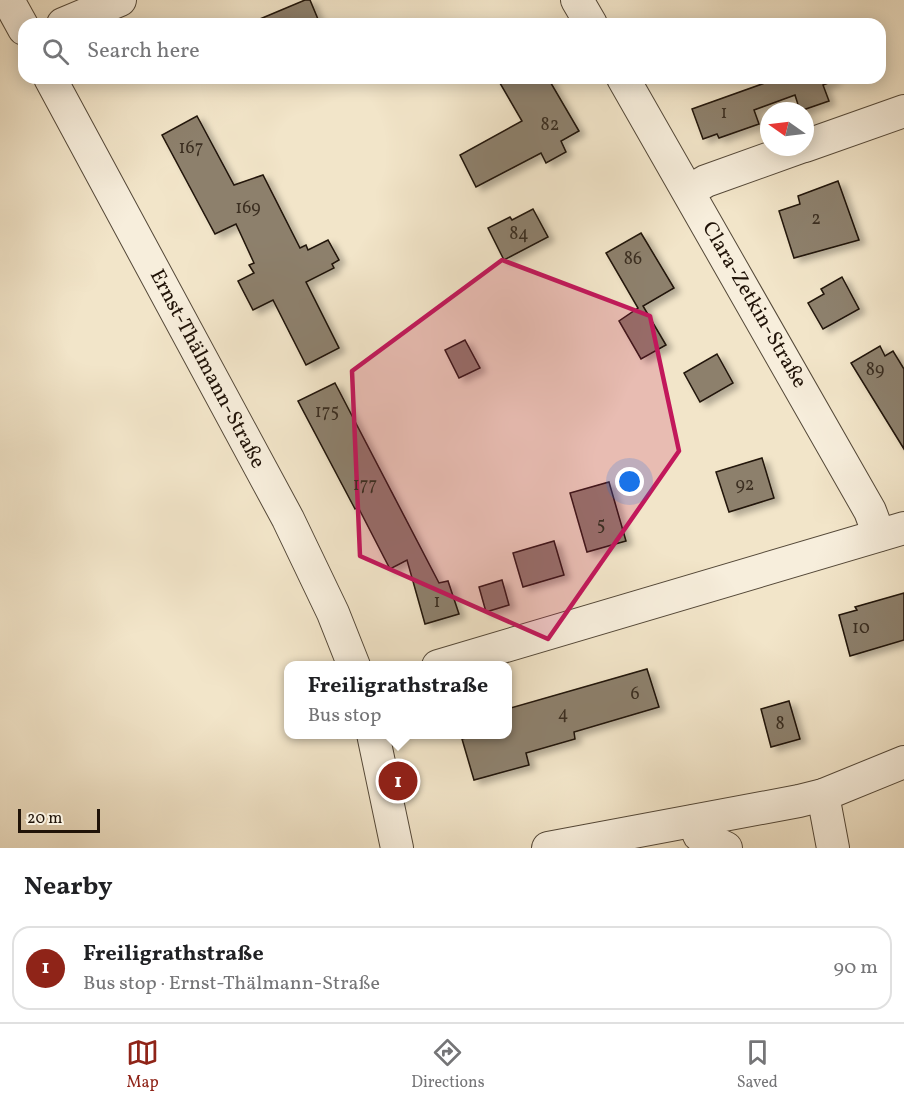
<!DOCTYPE html>
<meta charset="utf-8">
<style>
body{margin:0;font-family:Vollkorn,serif;background:#f2f2f2;color:#202124}
.compass{position:absolute;left:760px;top:102px;width:54px;height:54px;border-radius:50%;background:#fff;box-shadow:0 3px 15px #0003;rotate:284deg}
.scale{position:absolute;left:18px;bottom:15px;width:82px;box-sizing:border-box;padding-left:6px;border:3px solid #201308;border-top:0;font-size:16px;line-height:21px;white-space:nowrap;color:#201308;-webkit-text-stroke:4px #f7eedc;paint-order:stroke}
.you{position:absolute;left:630px;top:482px;width:21px;height:21px;margin:-15px;border:4px solid #fff;border-radius:50%;background:#1a73e8;box-shadow:0 0 0 9px #1a73e833}
.badge{display:grid;place-items:center;width:39px;height:39px;border-radius:50%;background:#8f2418;color:#fff;font-size:20px;font-weight:700}
.pin{position:absolute;translate:-50% -50%;border:3px solid #fff;box-shadow:0 2px 6px #0006}
.popup{position:absolute;left:284px;top:661px;width:228px;height:78px;box-sizing:border-box;display:grid;place-content:center;border-radius:12px;background:#fff;filter:drop-shadow(0 2px 4px #0005);font-size:20px;white-space:nowrap;color:#757577}
.popup b{font-size:22px;color:#202124}
.popup::after{content:'';position:absolute;left:50%;top:100%;margin-left:-12px;border:12px solid transparent;border-top-color:#fff}
.list{margin:0;padding:0;list-style:none}
h2{display:flex;justify-content:space-between;align-items:center;height:78px;margin:0;padding:0 24px;font-size:26px}
h2 small{font-size:20px;font-weight:400;color:#757577}
.list li{display:grid;grid-template-columns:39px 1fr auto;gap:18px;align-items:center;box-sizing:border-box;height:84px;margin:0 12px 12px;padding:0 12px;border:2px solid #e0e0e0;border-radius:18px}
.list b{display:block;font-size:22px;white-space:nowrap}
.list p{margin:0;font-size:20px;white-space:nowrap;color:#757577}
.list em{font-size:20px;font-style:normal;color:#757577}
.icon{flex:none;width:33px;height:33px;fill:none;stroke:currentColor;stroke-width:2;stroke-linecap:round;stroke-linejoin:round}
.map{position:relative;flex:none;width:904px;height:848px;overflow:hidden}
.search{position:absolute;background:#fff;box-shadow:0 3px 15px #0003;left:18px;right:18px;top:18px;height:66px;display:flex;align-items:center;gap:15px;box-sizing:border-box;padding:0 21px;border-radius:18px;color:#757577;font-size:22px}
.sheet{height:174px;background:#fff}
nav{display:flex;justify-content:space-around;align-items:center;box-sizing:border-box;height:84px;border-top:2px solid #e0e0e0;background:#fff;font-size:16px;color:#757577}
nav a{display:grid;justify-items:center;gap:3px}
nav .on{color:#8f2418}
.map>svg:first-child{display:block}
.building{fill:#8d806c;stroke:#201308;stroke-width:1.5;filter:url(#shadow)}
.lines{fill:none;stroke-linecap:round;stroke-linejoin:round}
.minor-casing{stroke:#544838;stroke-width:34}
.minor{stroke:#f7eedc;stroke-width:32}
.marked{fill:#c2185b;fill-opacity:0.2;stroke:#c2185b;stroke-width:4.5;stroke-linejoin:round}
.labels{text-anchor:middle;dominant-baseline:central;stroke-width:4.5;stroke-linejoin:round;paint-order:stroke}
.number-label{font-size:18px;fill:#3b2e21}
.street-label{font-size:21px;fill:#201308;stroke:#f7eedc}
</style>
<div class="map">
<svg width="904" height="848" viewBox="0 0 904 848">
<defs>
<filter id="shadow"><feDropShadow dx="6" dy="4" stdDeviation="3" flood-color="#0004"/></filter>
</defs>
<rect width="100%" height="100%" fill="#f2e5c9"/>
<filter id="stains"><feTurbulence type="fractalNoise" baseFrequency=".00333" numOctaves="4"/><feColorMatrix values="0 0 0 0 .2 0 0 0 0 .09 0 0 0 0 .02 0 0 0 .5 -.17"/></filter>
<radialGradient id="worn" r=".72"><stop offset=".6" stop-color="#630" stop-opacity="0"/><stop offset="1" stop-color="#630" stop-opacity=".3"/></radialGradient>
<g class="building">
<path d="M305 0H310L320 24H248Z"/>
<path d="M497 78H548L579 131 561 141 566 152 546 163 541 153 476 187 460 155 522 121Z"/>
<path d="M779 78H834V81L823 85 829 101 800 111 795 95 754 110 759 124 719 138 717 134 703 139 692 109Z"/>
<path d="M197 116 234 185 263 175 300 248 306 245 308 250 328 240 339 260 332 264 334 268 306 282 339 348 306 365 273 300 253 310 238 281 254 273 249 265 254 263 236 224 215 234 162 135Z"/>
<path d="M838 181 859 240 794 258 779 211 800 204 798 196Z"/>
<path d="M533 209 548 237 504 260 488 228 510 217 512 220Z"/>
<path d="M641 233 674 288 643 306 666 345 641 359 619 321 638 308 606 253Z"/>
<path d="M842 277 859 309 823 329 808 303 824 294 821 289Z"/>
<path d="M465 340 480 368 459 378 445 350Z"/>
<path d="M880 346 885 356 893 351 904 369V449L851 363Z"/>
<path d="M717 354 733 383 700 402 684 373Z"/>
<path d="M335 383 439 583 448 581 459 614 425 624 407 560 390 569 358 507 355 509 298 401Z"/>
<path d="M762 458 774 498 729 512 716 472Z"/>
<path d="M609 482 626 541 587 552 570 493Z"/>
<path d="M554 541 564 575 523 587 513 553Z"/>
<path d="M502 580 509 605 486 612 479 587Z"/>
<path d="M904 593V640L850 656 839 615 857 610 855 607Z"/>
<path d="M647 669 659 707 574 732 575 739 526 753 529 765 474 780 462 739 478 735H507V709Z"/>
<path d="M789 701 800 739 771 747 761 709Z"/>
</g>
<g class="lines">
<g class="minor-casing">
<g id="minor">
<path d="M8 0 24 29"/>
<path d="M577 0 591 24"/>
<path d="M63 24 120 0"/>
<path d="M50 78 288 519 333 613 354 666"/>
<path d="M623 78 870 511 879 535"/>
<path d="M805 146 904 111"/>
<path d="M689 191 706 181 801 147"/>
<path d="M438 666 904 528"/>
<path d="M373 734 397 848"/>
<path d="M823 795 833 848"/>
<path d="M694 821 699 835 726 848"/>
<path d="M548 848 799 801 823 795 904 762"/>
</g>
</g>
<use href="#minor" class="minor"/>
</g>
<path class="marked" d="M502 260 650 316 679 451 548 639 360 556 352 371Z"/>
<g class="labels">
<g class="number-label">
<text x="724" y="113">1</text>
<text x="550" y="125">82</text>
<text x="191" y="148">167</text>
<text x="248" y="208">169</text>
<text x="816" y="219">2</text>
<text x="519" y="234">84</text>
<text x="633" y="259">86</text>
<text x="875" y="370">89</text>
<text x="327" y="412">175</text>
<text x="365" y="485">177</text>
<text x="745" y="485">92</text>
<text x="601" y="525">5</text>
<text x="437" y="602">1</text>
<text x="861" y="628">10</text>
<text x="635" y="694">6</text>
<text x="563" y="714">4</text>
<text x="780" y="724">8</text>
</g>
<g class="street-label">
<text transform="translate(754 305) rotate(60)">Clara-Zetkin-Straße</text>
<text transform="translate(207 369) rotate(62)">Ernst-Thälmann-Straße</text>
</g>
</g>
<rect width="100%" height="100%" filter="url(#stains)"/>
<rect width="100%" height="100%" fill="url(#worn)"/>
</svg>
<svg class="compass" viewBox="-18 -18 36 36"><path d="M0-13l5 13h-10z" fill="#e53935"/><path d="M0 13l5-13h-10z" fill="#757577"/></svg>
<div class="scale">20 m</div>
<div class="you"></div>
<div class="pin badge" style="left:398px;top:781px">1</div>
<div class="popup"><b>Freiligrathstraße</b>Bus stop</div>
<div class="search"><svg class="icon" aria-label="search" viewBox="0 0 24 24"><circle cx="10" cy="10" r="6"/><path d="M15 15l6 6"/></svg>Search here</div>
</div>
<section class="sheet">
<h2>Nearby<small></small></h2>
<ul class="list">
<li><span class="badge">1</span><div><b>Freiligrathstraße</b><p>Bus stop · Ernst-Thälmann-Straße</p></div><em>90 m</em></li>
</ul>
</section>
<nav>
<a class="on"><svg class="icon" aria-label="map" viewBox="0 0 24 24"><path d="M3 6l6-2 6 2 6-2v14l-6 2-6-2-6 2zM9 4v14M15 6v14"/></svg>Map</a>
<a><svg class="icon" aria-label="directions" viewBox="0 0 24 24"><path d="M12 3l9 9-9 9-9-9zM9 14v-3h6M13 9l2 2-2 2"/></svg>Directions</a>
<a><svg class="icon" aria-label="saved" viewBox="0 0 24 24"><path d="M7 4h10v16l-5-4-5 4z"/></svg>Saved</a>
</nav>
